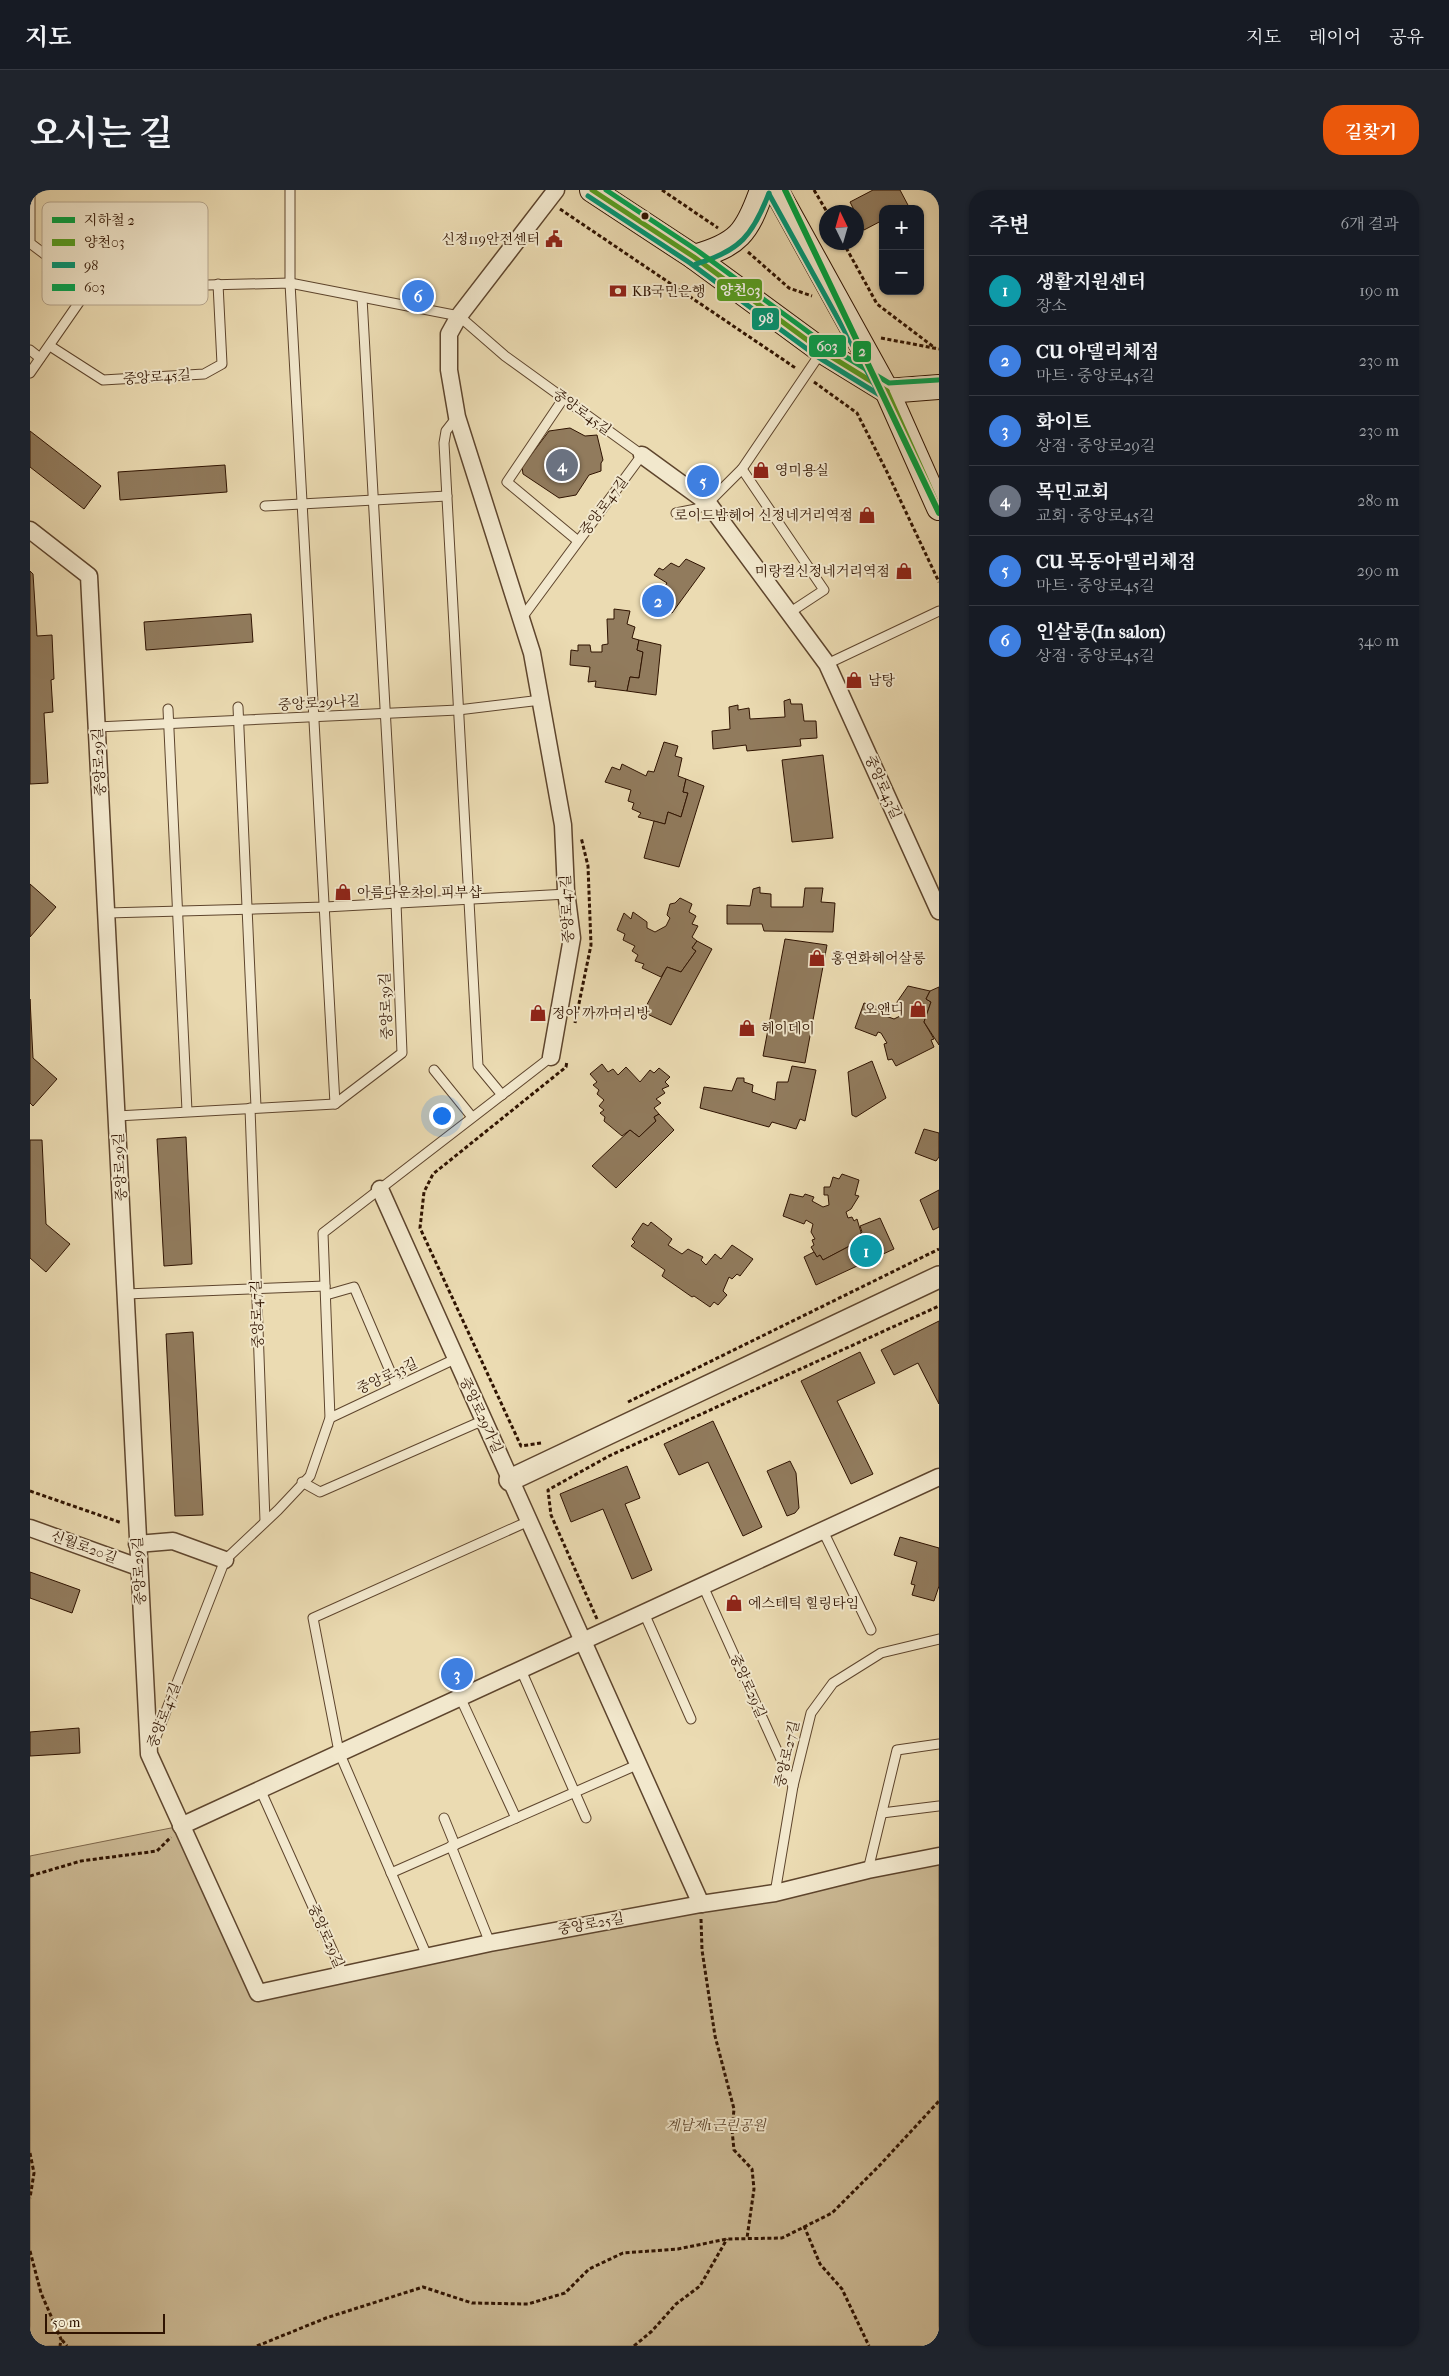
<!DOCTYPE html>
<html lang="ko">
<meta charset="utf-8">
<style>
body{margin:0;font-family:"IM FELL French Canon","Noto Serif KR",serif;background:#20242c;color:#f1f3f6}
.controls{position:absolute;right:15px;top:15px;display:grid;overflow:hidden;border-radius:10px;box-shadow:0 1px 4px #0004}
.controls button{width:45px;height:45px;display:grid;place-items:center;padding:0;border:0;border-bottom:1px solid #363941;background:#171b24;color:#f1f3f6;font:25px sans-serif}
.compass{position:absolute;left:789px;top:15px;width:45px;height:45px;border-radius:50%;background:#171b24;box-shadow:0 1px 4px #0004;rotate:355deg}
.scale{position:absolute;left:15px;bottom:12px;width:120px;box-sizing:border-box;padding-left:5px;border:2px solid #2f1301;border-top:0;font-size:14px;line-height:18px;white-space:nowrap;color:#2f1301;-webkit-text-stroke:4px #f2e8cd;paint-order:stroke}
.you{position:absolute;left:411px;top:925px;width:18px;height:18px;margin:-12px;border:4px solid #fff;border-radius:50%;background:#1a73e8;box-shadow:0 0 0 8px #1a73e833}
.badge{display:grid;place-items:center;width:32px;height:32px;border-radius:50%;background:#ea580c;color:#fff;font-size:16px;font-weight:700}
.pin{position:absolute;translate:-50% -50%;border:2px solid #fff;box-shadow:0 1px 5px #0006}
.list{margin:0;padding:0;list-style:none}
h2{display:flex;justify-content:space-between;align-items:center;height:65px;margin:0;padding:0 20px;font-size:21px}
h2 small{font-size:16px;font-weight:400;color:#9ea1a6}
.list li{display:grid;grid-template-columns:32px 1fr auto;gap:15px;align-items:center;box-sizing:border-box;height:70px;padding:0 20px;border-top:1px solid #363941}
.list b{display:block;font-size:19px;white-space:nowrap}
.list p{margin:0;font-size:16px;white-space:nowrap;color:#9ea1a6}
.list em{font-size:16px;font-style:normal;color:#9ea1a6}
.map{position:relative;flex:none;width:909px;height:2156px;overflow:hidden;border-radius:20px}
header{display:flex;align-items:center;gap:30px;box-sizing:border-box;height:70px;padding:0 25px;background:#171b24;border-bottom:1px solid #363941}
header strong{font-size:24px}
nav{display:flex;gap:28px;margin-inline-start:auto;font-size:18px}
.intro{display:flex;align-items:center;justify-content:space-between;box-sizing:border-box;height:120px;padding:0 30px}
h1{margin:0;font-size:35px}
.button{padding:12px 22px;border-radius:20px;background:#ea580c;color:#fff;font-size:18px;font-weight:700}
main{display:flex;gap:30px;padding:0 30px}
aside{flex:1;background:#171b24;border-radius:20px;box-shadow:0 1px 4px #0004}
.map>svg:first-child{display:block}
.green{fill:#cbb994;stroke:#7d664a}
.building{fill:#917b5d;stroke:#2f1301}
.lines{fill:none;stroke-linecap:round;stroke-linejoin:round}
.service-casing{stroke:#5e452d;stroke-width:11}
.minor-casing{stroke:#5e452d;stroke-width:19}
.tertiary-casing{stroke:#5e452d;stroke-width:24}
.secondary-casing{stroke:#2f1301;stroke-width:26}
.path{stroke:#2f1301;stroke-width:3;stroke-dasharray:4 2.5;stroke-linecap:butt}
.service{stroke:#f2e8cd;stroke-width:9}
.minor{stroke:#f2e8cd;stroke-width:16}
.tertiary{stroke:#f2e8cd;stroke-width:21}
.secondary{stroke:#f2e8cd;stroke-width:24}
.bus-1-casing{stroke:#f2e8cd;stroke-width:9}
.bus-2-casing{stroke:#f2e8cd;stroke-width:9}
.bus-3-casing{stroke:#f2e8cd;stroke-width:9}
.bus-1{stroke:#57a021;stroke-width:5}
.bus-2{stroke:#009775;stroke-width:5}
.bus-3{stroke:#00a651;stroke-width:5}
.metro-1-casing{stroke:#f2e8cd;stroke-width:10}
.metro-1{stroke:#00a23f;stroke-width:6}
.bus-dot{fill:#2f1301;stroke:#f2e8cd;stroke-width:2}
.labels{text-anchor:middle;dominant-baseline:central;stroke-width:4;stroke-linejoin:round;paint-order:stroke}
.poi-label{font-size:14px;fill:#2f1301;stroke:#f2e8cd;text-anchor:start}
.street-label{font-size:14px;fill:#2f1301;stroke:#f2e8cd}
.park-label{font-size:14px;font-style:italic;fill:#5e452d;stroke:#f2e8cd}
.key{fill:#f2e8cd;stroke:#b8a890;stroke-width:1}
.key-label{font-size:14px;fill:#2f1301}
.line-badge{stroke:#f2e8cd;stroke-width:2}
.badge-label{font-size:14px;text-anchor:middle;font-weight:bold;fill:#fff}
</style>
<header>
<strong>지도</strong>
<nav><a>지도</a><a>레이어</a><a>공유</a></nav>
</header>
<div class="intro"><h1>오시는 길</h1><a class="button">길찾기</a></div>
<main>
<div class="map">
<svg width="909" height="2156" viewBox="0 0 909 2156">
<rect width="100%" height="100%" fill="#ebdbb2"/>
<filter id="stains"><feTurbulence type="fractalNoise" baseFrequency=".004" numOctaves="4"/><feColorMatrix values="0 0 0 0 .2 0 0 0 0 .09 0 0 0 0 .02 0 0 0 .5 -.17"/></filter>
<radialGradient id="worn" r=".72"><stop offset=".6" stop-color="#630" stop-opacity="0"/><stop offset="1" stop-color="#630" stop-opacity=".3"/></radialGradient>
<path class="green" d="M151 1636 228 1803 909 1666V2156H0V1666Z"/>
<g class="building">
<path d="M843 0H870L879 17 875 19H853V30L834 40 820 12Z"/>
<path d="M540 238 555 246 567 245 573 270 571 273V281L559 285 546 305 529 308 493 284 492 277 519 241Z"/>
<path d="M0 241 71 296 54 319 0 277Z"/>
<path d="M195 275 197 302 90 310 88 282Z"/>
<path d="M656 369 675 378 642 423 623 413 637 393 624 385 629 378 633 380 641 373 649 377Z"/>
<path d="M0 381 3 384 7 446 22 445 24 489 21 490 23 522 14 523 18 593 0 594Z"/>
<path d="M584 419 600 421 597 434 605 437 602 448 609 450 607 460 613 462 609 488 600 487 597 501 565 497 566 491 558 492 560 477 540 475 541 460 548 461V455H560L561 462H572V455L578 454 577 429H584Z"/>
<path d="M221 424 223 452 116 460 114 432Z"/>
<path d="M609 450 631 455 626 505 597 501 600 487 609 488 613 462 607 460Z"/>
<path d="M760 509 761 514H772L774 531H786L787 548 770 549 771 556 717 561 716 555 683 559 682 541 700 539 699 517 708 515V520L719 518 720 529 755 527 754 511Z"/>
<path d="M634 552 648 556 645 566 652 568 648 586 656 589 653 602 658 603 651 627 638 622 635 634 608 627 611 623 602 619 604 613 598 611 601 600 575 592 582 577 590 580 592 574 616 586 618 581 624 582Z"/>
<path d="M793 565 803 648 762 652 752 570Z"/>
<path d="M656 589 674 596 649 677 614 668 624 631 635 634 638 622 651 627 658 603 653 602Z"/>
<path d="M0 694 26 717 0 747Z"/>
<path d="M730 697V703L741 704V717H773L775 698H793L791 712 805 713 803 742 734 741 732 734H697V715L720 716 723 699Z"/>
<path d="M650 708 662 714 659 722 666 726 662 734 668 736 662 747 667 751 662 758 666 761 651 782 637 777 631 787 612 778 614 774 605 771 608 765 602 761 605 756 593 750 595 744 587 740 594 723 601 729 603 722 617 732V738L625 742 636 736 640 728 637 725 640 714 645 713Z"/>
<path d="M755 749 797 755 775 873 733 866Z"/>
<path d="M667 751 682 759 641 835 613 822 637 777 651 782 666 761 662 758Z"/>
<path d="M878 796 900 801 896 809 901 812 894 832 904 849 901 850 904 857 866 876 862 869 858 870 854 854 857 853 851 843 848 842 846 846 825 838 834 813 856 819V826L864 829 870 826V816H867V812Z"/>
<path d="M909 797V855L894 832 901 812 896 809 900 801Z"/>
<path d="M0 809 3 868 27 889 3 916 0 913Z"/>
<path d="M842 871 856 908 826 927 822 925 818 882Z"/>
<path d="M572 874 578 882 583 879 588 885 596 877 610 892 620 880 624 883 629 878 640 887 635 892 639 896 632 899 635 903 626 909 631 913 624 918 629 924 624 927 626 931 609 947 600 940 592 946 574 931 575 927 570 923 574 920 569 916 574 910 567 904 569 900 563 895 567 892 560 884Z"/>
<path d="M762 876 786 880 775 931 770 929 766 939 742 932 739 937 670 918 674 897 702 901 707 888H714V892L723 895 722 902 745 910 747 892H758Z"/>
<path d="M629 924 644 940 586 998 562 976 600 940 609 947 626 931 624 927Z"/>
<path d="M894 939 909 943V967L906 971 885 963Z"/>
<path d="M156 947 162 1074 134 1076 127 949Z"/>
<path d="M0 950H12L16 1034 40 1054 16 1082 0 1068Z"/>
<path d="M812 984 829 990 825 1005 829 1006 821 1019 816 1022 818 1028 822 1027 824 1031 827 1029 833 1049 793 1070 790 1065 787 1067 781 1057 784 1055 782 1050 785 1049 781 1042 783 1034 776 1030 774 1034 753 1026 760 1004 773 1007 775 1004 784 1007 782 1011 793 1017 799 1015 798 1005H794V997H800L803 987 809 989Z"/>
<path d="M909 1000V1037L903 1040 890 1010Z"/>
<path d="M850 1028 864 1059 786 1095 774 1067 784 1062 787 1067 790 1065 793 1070 833 1049 830 1044 832 1042 830 1036Z"/>
<path d="M621 1032 642 1049 638 1055 652 1064 658 1059 673 1067 671 1070 676 1075 685 1064 691 1069 702 1055 723 1069 710 1086 707 1084 702 1089 699 1087 693 1101 697 1105 688 1115 684 1112 680 1117 664 1106 662 1107 632 1086 635 1080 601 1056 605 1052 602 1049 613 1033 618 1036Z"/>
<path d="M909 1131V1214L888 1173 864 1185 851 1160Z"/>
<path d="M163 1142 173 1325 145 1326 136 1144Z"/>
<path d="M830 1162 845 1193 807 1211 843 1284 821 1294 771 1191Z"/>
<path d="M683 1231 732 1337 713 1346 678 1272 649 1285 634 1254Z"/>
<path d="M760 1271 766 1283 769 1318 765 1323 757 1326 737 1281Z"/>
<path d="M597 1276 610 1308 595 1314 622 1380 602 1389 573 1319 541 1332 530 1304Z"/>
<path d="M870 1347 909 1358V1396L904 1411 882 1405 885 1395 881 1394 887 1372 864 1365Z"/>
<path d="M0 1382 50 1400 42 1423 0 1408Z"/>
<path d="M49 1538 50 1563 0 1566V1542Z"/>
</g>
<g class="lines">
<g class="service-casing">
<g id="service">
<path d="M0 0V53L59 98 260 93 429 126 475 166 612 265 491 429"/>
<path d="M260 0V93L305 914"/>
<path d="M20 156 73 190 174 184 192 174 188 94"/>
<path d="M0 160 10 168"/>
<path d="M0 183 59 98"/>
<path d="M533 209 477 292 548 351"/>
<path d="M427 227 416 241 414 253 448 876 472 905"/>
<path d="M712 279 794 400 759 423"/>
<path d="M235 316 417 306"/>
<path d="M646 323 666 319 678 313 712 279 792 161"/>
<path d="M797 474 909 421"/>
<path d="M208 517 226 917"/>
<path d="M138 519 157 921"/>
<path d="M67 537 428 520 511 510"/>
<path d="M77 723 295 717 537 704"/>
<path d="M404 880 442 927"/>
<path d="M220 918 235 1331"/>
<path d="M87 926 305 914 372 863 366 713 332 108"/>
<path d="M96 1104 295 1096"/>
<path d="M296 1105 324 1097 366 1195"/>
<path d="M300 1228 425 1169"/>
<path d="M272 1292 290 1302 454 1230"/>
<path d="M793 1341 841 1440"/>
<path d="M673 1396 763 1596"/>
<path d="M614 1423 661 1529"/>
<path d="M491 1480 556 1628"/>
<path d="M430 1507 486 1628"/>
<path d="M122 1557 195 1370 248 1320 280 1286 300 1228 293 1043 521 867"/>
<path d="M230 1599 313 1784"/>
<path d="M852 1623 909 1616"/>
<path d="M414 1628 425 1655"/>
<path d="M421 1656 460 1753"/>
<path d="M838 1680 867 1560 909 1554"/>
<path d="M361 1683 609 1574"/>
<path d="M745 1703 763 1596 781 1523 803 1493 851 1463 909 1449"/>
<path d="M397 1766 309 1562 283 1428 499 1331"/>
</g>
</g>
<g class="minor-casing">
<g id="minor">
<path d="M612 265 678 313 797 474 909 721"/>
<path d="M0 340 59 386 119 1564 228 1803 460 1753 671 1714 745 1703 838 1680 909 1666"/>
<path d="M521 867 542 748 536 701 533 635 502 463 427 227 419 180V144L429 126 526 0"/>
<path d="M350 999 671 1714"/>
<path d="M0 1338 108 1377"/>
<path d="M107 1354 143 1351 195 1370"/>
<path d="M151 1636 909 1287"/>
</g>
</g>
<g class="tertiary-casing">
<path id="tertiary" d="M480 1290 909 1087"/>
</g>
<g class="secondary-casing">
<g id="secondary">
<path d="M562 0 664 67 792 161 857 201 909 197"/>
<path d="M746 0 857 201 909 318"/>
<path d="M664 67C708 55 717 43 732 0"/>
</g>
</g>
<g class="path">
<path d="M632 0 688 38"/>
<path d="M784 0 797 22"/>
<path d="M530 19 767 179"/>
<path d="M813 52 847 114 905 158"/>
<path d="M718 62 759 98 782 106"/>
<path d="M851 148 909 159"/>
<path d="M784 192 827 223 857 282 909 392"/>
<path d="M545 833 561 755 558 676 551 647"/>
<path d="M598 1212 909 1059"/>
<path d="M511 1253 491 1256 390 1038 394 1002 403 984 536 877 537 871"/>
<path d="M0 1301 92 1333"/>
<path d="M567 1429 521 1325 518 1300 579 1266 909 1116"/>
<path d="M0 1686 51 1671 127 1661 141 1647"/>
<path d="M671 1729 672 1760 685 1846 704 1919 702 1940 704 1960 722 1979 724 1999 717 2048"/>
<path d="M0 1963 4 1983 0 2008"/>
<path d="M774 2036 790 2074 812 2099 839 2156"/>
<path d="M0 2061 11 2103 31 2149 30 2156"/>
<path d="M32 2150 37 2156"/>
<path d="M227 2156 296 2128 393 2097 442 2113 498 2114 535 2103 559 2079 593 2063 648 2059 697 2049 752 2048 802 2023 849 1976 909 1911"/>
<path d="M604 2156 622 2141 646 2114 670 2096 697 2049"/>
</g>
<use href="#service" class="service"/>
<use href="#minor" class="minor"/>
<use href="#tertiary" class="tertiary"/>
<use href="#secondary" class="secondary"/>
<g class="bus-1-casing">
<g id="bus-1">
<path d="M562 0 664 67 792 161 857 201"/>
<path d="M857 201 909 318"/>
</g>
</g>
<g class="bus-2-casing">
<g id="bus-2">
<path d="M739 4 849 203"/>
<path d="M558 6 660 73 788 167 853 207"/>
<path d="M666 74C710 61 723 45 739 3"/>
</g>
</g>
<g class="bus-3-casing">
<path id="bus-3" d="M576 0 668 61 796 155 859 193 908 190"/>
</g>
<use href="#bus-1" class="bus-1"/>
<use href="#bus-2" class="bus-2"/>
<use href="#bus-3" class="bus-3"/>
<g class="metro-1-casing">
<path id="metro-1" d="M755 0 909 323"/>
</g>
<use href="#metro-1" class="metro-1"/>
</g>
<defs>
<g id="civic-bare" transform="scale(1.35)"><path d="M-.6-6.5H3V-4.5H.6V-3L4-1V1h2V6H-6V1h2V-1L-.6-3ZM-1.2 2.5V6h2.4V2.5Z" fill="#8f2418" stroke="#f2e8cd" stroke-width="2.5" paint-order="stroke"/></g>
<g id="bank-bare" transform="scale(1.35)"><path d="M-6-4H6V4H-6ZM0-2.3a2.3 2.3 0 1 0 0 4.6a2.3 2.3 0 1 0 0-4.6Z" fill="#8f2418" stroke="#f2e8cd" stroke-width="2.5" paint-order="stroke"/></g>
<g id="shop-bare" transform="scale(1.35)"><path d="M-5-2.5h2.3a2.7 3.5 0 0 1 5.4 0H5L5.5 6h-11ZM-1.5-2.5h3a1.5 2.3 0 0 0-3 0Z" fill="#8f2418" stroke="#f2e8cd" stroke-width="2.5" paint-order="stroke"/></g>
</defs>
<g fill-rule="evenodd">
<use href="#civic-bare" x="524" y="49"/>
<use href="#bank-bare" x="588" y="101"/>
<use href="#shop-bare" x="731" y="280"/>
<use href="#shop-bare" x="837" y="325"/>
<use href="#shop-bare" x="874" y="381"/>
<use href="#shop-bare" x="824" y="490"/>
<use href="#shop-bare" x="313" y="702"/>
<use href="#shop-bare" x="787" y="768"/>
<use href="#shop-bare" x="888" y="819"/>
<use href="#shop-bare" x="508" y="823"/>
<use href="#shop-bare" x="717" y="838"/>
<use href="#shop-bare" x="704" y="1413"/>
</g>
<circle class="bus-dot" cx="615" cy="26" r="4.5"/>
<g class="labels">
<g class="poi-label">
<text x="510" y="49" text-anchor="end">신정119안전센터</text>
<text x="602" y="101">KB국민은행</text>
<text x="745" y="280">영미용실</text>
<text x="823" y="325" text-anchor="end">로이드밤헤어 신정네거리역점</text>
<text x="860" y="381" text-anchor="end">미랑컬신정네거리역점</text>
<text x="838" y="490">남탕</text>
<text x="327" y="702">아름다운차이 피부샵</text>
<text x="801" y="768">홍연화헤어살롱</text>
<text x="874" y="819" text-anchor="end">오앤디</text>
<text x="522" y="823">정아 까까머리방</text>
<text x="731" y="838">헤이데이</text>
<text x="718" y="1413">에스테틱 힐링타임</text>
</g>
<g class="street-label">
<text transform="translate(127 187) rotate(-4)">중앙로45길</text>
<text transform="translate(552 222) rotate(36)">중앙로45길</text>
<text transform="translate(574 316) rotate(-53)">중앙로47길</text>
<text transform="translate(289 513) rotate(-3)">중앙로29나길</text>
<text transform="translate(69 572) rotate(-93)">중앙로29길</text>
<text transform="translate(853 597) rotate(66)">중앙로43길</text>
<text transform="translate(537 719) rotate(-93)">중앙로47길</text>
<text transform="translate(356 816) rotate(-92)">중앙로39길</text>
<text transform="translate(90 977) rotate(-93)">중앙로29길</text>
<text transform="translate(227 1124) rotate(-92)">중앙로47길</text>
<text transform="translate(357 1186) rotate(-25)">중앙로33길</text>
<text transform="translate(451 1225) rotate(65)">중앙로29가길</text>
<text transform="translate(54 1357) rotate(20)">신월로20길</text>
<text transform="translate(109 1381) rotate(-93)">중앙로29길</text>
<text transform="translate(718 1496) rotate(66)">중앙로29길</text>
<text transform="translate(134 1525) rotate(-69)">중앙로47길</text>
<text transform="translate(757 1564) rotate(-77)">중앙로27길</text>
<text transform="translate(561 1734) rotate(-10)">중앙로25길</text>
<text transform="translate(296 1746) rotate(66)">중앙로29길</text>
</g>
<g class="park-label">
<text x="686" y="1935">계남제1근린공원</text>
</g>
</g>
<rect x="12" y="12" width="166" height="103" rx="8" class="key"/>
<rect x="22" y="27" width="23" height="6" fill="#00a23f"/>
<rect x="22" y="49" width="23" height="7" fill="#57a021"/>
<rect x="22" y="72" width="23" height="6" fill="#009775"/>
<rect x="22" y="94" width="23" height="7" fill="#00a651"/>
<g class="key-label">
<text x="54" y="35">지하철 2</text>
<text x="54" y="57">양천03</text>
<text x="54" y="80">98</text>
<text x="54" y="102">603</text>
</g>
<g class="line-badge">
<rect x="686" y="88" width="47" height="24" rx="5" fill="#57a021"/>
<rect x="721" y="117" width="29" height="24" rx="5" fill="#009775"/>
<rect x="778" y="144" width="39" height="24" rx="5" fill="#00a651"/>
<rect x="822" y="150" width="20" height="23" rx="5" fill="#00a23f"/>
</g>
<g class="badge-label">
<text x="710" y="105">양천03</text>
<text x="736" y="133">98</text>
<text x="797" y="161">603</text>
<text x="832" y="166">2</text>
</g>
<rect width="100%" height="100%" filter="url(#stains)"/>
<rect width="100%" height="100%" fill="url(#worn)"/>
</svg>
<div class="controls">
<button>+</button>
<button>−</button>
</div>
<svg class="compass" viewBox="-18 -18 36 36"><path d="M0-13l5 13h-10z" fill="#e53935"/><path d="M0 13l5-13h-10z" fill="#9ea1a6"/></svg>
<div class="scale">50 m</div>
<div class="you"></div>
<div class="pin badge" style="left:836px;top:1061px;background:#0f9aa8">1</div>
<div class="pin badge" style="left:628px;top:411px;background:#3f7fe0">2</div>
<div class="pin badge" style="left:427px;top:1484px;background:#3f7fe0">3</div>
<div class="pin badge" style="left:532px;top:275px;background:#6b7280">4</div>
<div class="pin badge" style="left:673px;top:291px;background:#3f7fe0">5</div>
<div class="pin badge" style="left:388px;top:106px;background:#3f7fe0">6</div>
</div>
<aside>
<h2>주변<small>6개 결과</small></h2>
<ul class="list">
<li><span class="badge" style="background:#0f9aa8">1</span><div><b>생활지원센터</b><p>장소</p></div><em>190 m</em></li>
<li><span class="badge" style="background:#3f7fe0">2</span><div><b>CU 아델리체점</b><p>마트 · 중앙로45길</p></div><em>230 m</em></li>
<li><span class="badge" style="background:#3f7fe0">3</span><div><b>화이트</b><p>상점 · 중앙로29길</p></div><em>230 m</em></li>
<li><span class="badge" style="background:#6b7280">4</span><div><b>목민교회</b><p>교회 · 중앙로45길</p></div><em>280 m</em></li>
<li><span class="badge" style="background:#3f7fe0">5</span><div><b>CU 목동아델리체점</b><p>마트 · 중앙로45길</p></div><em>290 m</em></li>
<li><span class="badge" style="background:#3f7fe0">6</span><div><b>인살롱(In salon)</b><p>상점 · 중앙로45길</p></div><em>340 m</em></li>
</ul>
</aside>
</main>
